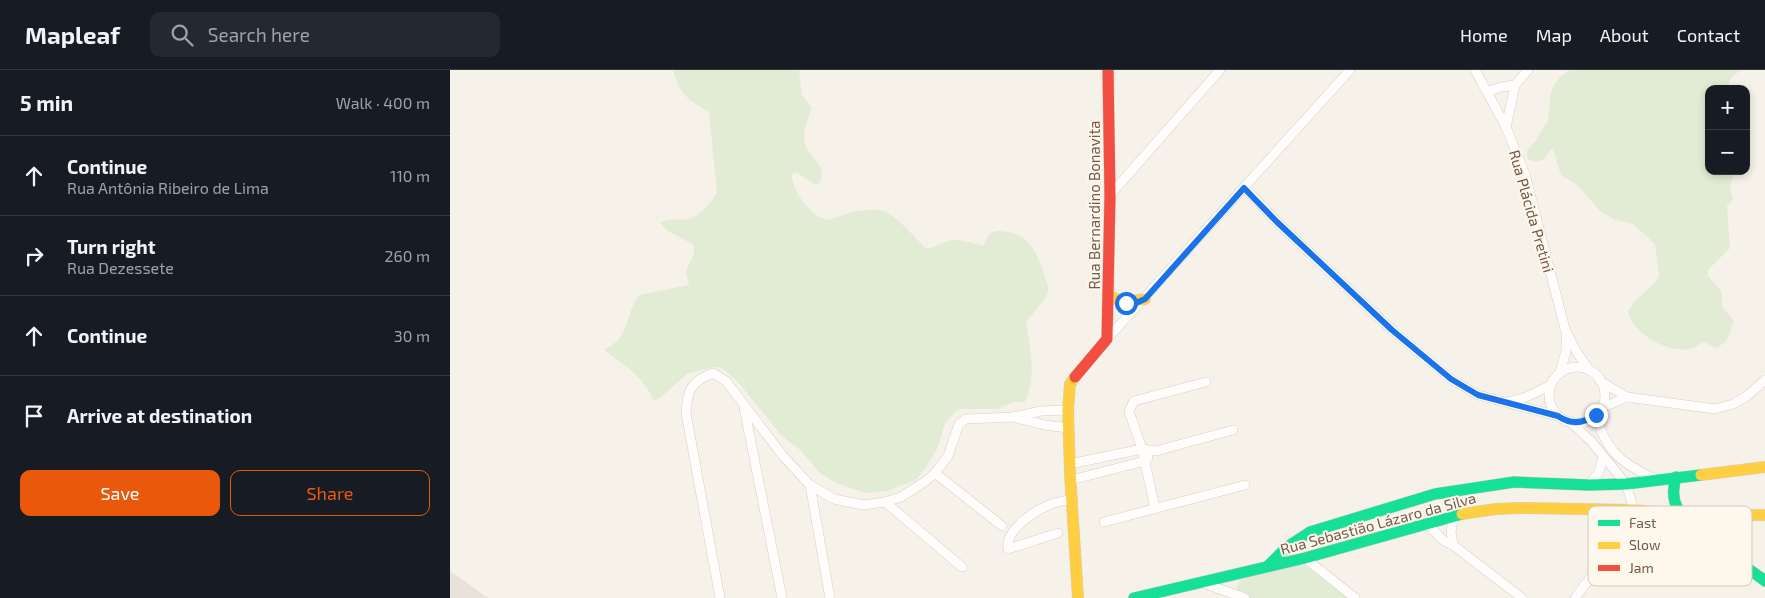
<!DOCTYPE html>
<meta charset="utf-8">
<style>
body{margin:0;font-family:"Exo 2",sans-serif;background:#242831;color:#f1f3f6}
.controls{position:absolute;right:15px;top:15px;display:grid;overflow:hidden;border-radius:10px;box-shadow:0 2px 8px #0003}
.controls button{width:45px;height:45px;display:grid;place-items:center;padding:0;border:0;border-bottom:1px solid #363941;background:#171b24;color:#f1f3f6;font:25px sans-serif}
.stop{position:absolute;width:15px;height:15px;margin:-11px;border:4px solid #1a73e8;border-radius:50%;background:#fff}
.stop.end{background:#1a73e8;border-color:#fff;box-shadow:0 1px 5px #0008}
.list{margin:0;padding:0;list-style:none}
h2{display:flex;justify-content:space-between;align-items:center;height:65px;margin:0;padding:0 20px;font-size:21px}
h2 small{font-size:16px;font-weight:400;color:#9ea1a6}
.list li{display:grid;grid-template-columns:32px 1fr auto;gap:15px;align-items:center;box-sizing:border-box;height:80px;padding:0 20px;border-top:1px solid #363941}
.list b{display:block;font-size:19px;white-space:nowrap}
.list p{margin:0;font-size:16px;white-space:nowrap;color:#9ea1a6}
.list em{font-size:16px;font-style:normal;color:#9ea1a6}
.actions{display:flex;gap:10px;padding:15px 20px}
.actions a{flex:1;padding:11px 0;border:1px solid #ea580c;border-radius:10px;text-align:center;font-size:18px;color:#ea580c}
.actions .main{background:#ea580c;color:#fff}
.icon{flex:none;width:28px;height:28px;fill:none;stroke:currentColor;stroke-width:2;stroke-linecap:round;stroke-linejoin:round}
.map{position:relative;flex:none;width:1315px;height:528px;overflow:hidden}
header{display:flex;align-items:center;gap:30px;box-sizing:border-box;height:70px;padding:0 25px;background:#171b24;border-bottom:1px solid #363941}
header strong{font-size:24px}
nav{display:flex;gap:28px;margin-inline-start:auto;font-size:18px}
.search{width:350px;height:45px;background:#242831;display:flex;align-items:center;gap:12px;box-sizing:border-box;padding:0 18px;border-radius:10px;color:#9ea1a6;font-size:19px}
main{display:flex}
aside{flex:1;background:#171b24}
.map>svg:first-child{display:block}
.industrial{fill:#e8e2db}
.green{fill:#e2ecd5}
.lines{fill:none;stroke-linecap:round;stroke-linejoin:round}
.street-casing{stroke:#d5cfc8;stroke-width:10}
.fast-casing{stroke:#d6cfc8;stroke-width:12}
.slow-casing{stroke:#d6cfc8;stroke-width:12}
.jam-casing{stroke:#d6cfc8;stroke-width:12}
.street{stroke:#fefdfc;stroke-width:9}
.fast{stroke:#16e098;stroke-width:11}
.slow{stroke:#ffcf43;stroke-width:11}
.jam{stroke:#f24e42;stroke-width:11}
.route{stroke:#1a73e8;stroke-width:6}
.labels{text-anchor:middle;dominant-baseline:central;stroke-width:4;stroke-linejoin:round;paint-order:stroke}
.street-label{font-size:15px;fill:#735a4b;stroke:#fef7eb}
.key{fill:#fef7eb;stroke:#d4c8bb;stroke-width:1}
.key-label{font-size:14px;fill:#735a4b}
</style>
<header>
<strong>Mapleaf</strong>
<div class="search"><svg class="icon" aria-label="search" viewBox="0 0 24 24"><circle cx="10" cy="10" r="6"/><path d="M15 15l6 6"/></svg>Search here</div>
<nav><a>Home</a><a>Map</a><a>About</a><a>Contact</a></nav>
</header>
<main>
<aside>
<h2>5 min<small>Walk · 400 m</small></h2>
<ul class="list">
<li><svg class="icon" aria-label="ahead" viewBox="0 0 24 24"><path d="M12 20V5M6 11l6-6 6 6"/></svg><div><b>Continue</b><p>Rua Antônia Ribeiro de Lima</p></div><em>110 m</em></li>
<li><svg class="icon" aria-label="right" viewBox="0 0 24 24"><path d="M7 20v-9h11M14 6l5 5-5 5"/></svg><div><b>Turn right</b><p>Rua Dezessete</p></div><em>260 m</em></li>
<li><svg class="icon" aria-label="ahead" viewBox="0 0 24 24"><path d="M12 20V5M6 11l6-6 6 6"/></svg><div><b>Continue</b></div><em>30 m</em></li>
<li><svg class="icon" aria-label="arrive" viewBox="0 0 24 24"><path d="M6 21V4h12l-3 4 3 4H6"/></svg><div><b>Arrive at destination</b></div></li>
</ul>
<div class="actions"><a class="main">Save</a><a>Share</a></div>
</aside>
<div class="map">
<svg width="1315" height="528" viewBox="0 0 1315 528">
<rect width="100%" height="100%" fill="#f6f2ea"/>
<path class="industrial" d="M0 501 38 528H0Z"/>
<g class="green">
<path d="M223 0H349L352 25 362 38C358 48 352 62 355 73 358 88 377 93 370 113L364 114 346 102 342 104C341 118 357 140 369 147 373 149 377 149 381 150 393 143 420 137 434 141 446 145 466 169 476 178 486 178 486 175 495 172 506 167 522 173 533 176L540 163C547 160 551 161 559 162 586 167 591 197 599 219L595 229 576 252C580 277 587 309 575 332H563L548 339H512L506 341 495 353 488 377 475 399 466 410 437 421 416 423 388 414 371 404 350 380 332 366 287 311 272 298 264 297 237 304 210 328 204 331C194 308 174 294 154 280 182 266 173 248 189 225L239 215 236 201 244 184V175L216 160 210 153C218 147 228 151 238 149 249 147 262 132 267 122L259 42C236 28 231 26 223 0Z"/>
<path d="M1120 0H1291L1281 8 1277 19H1259V101H1285L1280 117 1283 129 1277 136 1280 178 1258 200V206L1272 222V237L1284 251 1276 272 1266 278 1254 272C1249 274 1244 278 1240 279 1217 283 1183 264 1178 242L1184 232 1205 213 1209 206 1205 174 1183 154 1166 150 1151 142 1127 115 1111 105 1103 79 1100 80C1094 91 1092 93 1079 90L1077 84 1078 79 1086 70 1098 50 1101 22 1104 15 1111 6Z"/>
<path d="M850 493 853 494 898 528H798C788 524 782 520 791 510Z"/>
</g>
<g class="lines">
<g class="street-casing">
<g id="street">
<path d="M1025 0 1056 57 1075 104 1115 259 1126 281 1140 301"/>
<path d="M1037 22 1051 17 1065 15"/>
<path d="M1056 57 1065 15 1078 0"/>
<path d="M795 118 827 152 942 260 1001 309 1028 325 1108 346"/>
<path d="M660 125 770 0"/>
<path d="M657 269 900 0"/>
<circle cx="1127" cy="325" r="28"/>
<path d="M1110 303 1116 281V264"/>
<path d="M1150 311 1177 327 1265 339 1283 334 1297 326 1315 310"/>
<path d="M1058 332 1076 327 1101 315"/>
<path d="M294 337 332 528"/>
<path d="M1150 339 1177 327"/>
<path d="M1146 345C1156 382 1171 393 1205 409"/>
<path d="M563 347 595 355 618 358"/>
<path d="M1119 351 1141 371 1176 414 1184 440 1180 455 1125 528"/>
<path d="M620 394 692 379 706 381 783 360"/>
<path d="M485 403 552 456"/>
<path d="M621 410 695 391 698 388"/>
<path d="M360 415 380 528"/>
<path d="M1139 415 1149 402 1153 387"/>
<path d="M435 432 512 497"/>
<path d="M705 438 692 379 679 341 684 331 756 312"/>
<path d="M654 452 795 415"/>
<path d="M976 453 994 471 1003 475 1072 528"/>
<path d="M608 463 558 479C555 460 584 441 599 435 606 432 614 431 622 429"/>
<path d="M1003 475 1001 461 1004 445"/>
<path d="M855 488 905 528"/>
<path d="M753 513 795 528"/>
<path d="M270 528 236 343C237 321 241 311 263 303L276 311 333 386 360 415 384 429 413 435 435 432 451 427 476 411 485 403 498 386 509 354 516 349 563 347 591 341 618 340"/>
</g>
</g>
<g class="fast-casing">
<g id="fast">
<path d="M1226 407C1223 417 1222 427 1227 437 1239 461 1292 493 1315 511"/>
<path d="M1264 472 1262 458 1267 445"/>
<path d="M818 496 837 477 860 462 985 424 1064 412 1139 415 1176 414 1251 405"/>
<path d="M684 528 855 488 1012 444"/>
</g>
</g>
<g class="slow-casing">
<g id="slow">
<path d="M658 226 676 232 695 229"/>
<path d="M625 307 620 314 618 340 620 403 628 528"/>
<path d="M1251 405 1315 397"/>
<path d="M1012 444 1046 439 1070 438 1184 440 1232 445H1315"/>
</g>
</g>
<g class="jam-casing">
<path id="jam" d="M625 307 657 269 660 125 658 0"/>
</g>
<use href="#street" class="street"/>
<use href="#fast" class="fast"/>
<use href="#slow" class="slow"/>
<use href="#jam" class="jam"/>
</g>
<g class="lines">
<path class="route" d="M676 233H686L695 229 794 118 827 152 942 260 1001 309 1028 325 1108 346C1121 355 1133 354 1146 345"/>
</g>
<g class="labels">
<g class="street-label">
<text transform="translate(644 135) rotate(-90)">Rua Bernardino Bonavita</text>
<text transform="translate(1082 141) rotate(74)">Rua Plácida Pretini</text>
<text transform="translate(928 453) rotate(-15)">Rua Sebastião Lázaro da Silva</text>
</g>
</g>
<rect x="1138" y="436" width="164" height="80" rx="8" class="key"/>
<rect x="1148" y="450" width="22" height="6" fill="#16e098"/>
<rect x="1148" y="472" width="22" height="7" fill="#ffcf43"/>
<rect x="1148" y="495" width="22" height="6" fill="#f24e42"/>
<g class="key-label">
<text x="1179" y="458">Fast</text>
<text x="1179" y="480">Slow</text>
<text x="1179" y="503">Jam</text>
</g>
</svg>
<div class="controls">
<button>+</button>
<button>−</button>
</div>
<div class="stop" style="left:676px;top:233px"></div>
<div class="stop end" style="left:1146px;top:345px"></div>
</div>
</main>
